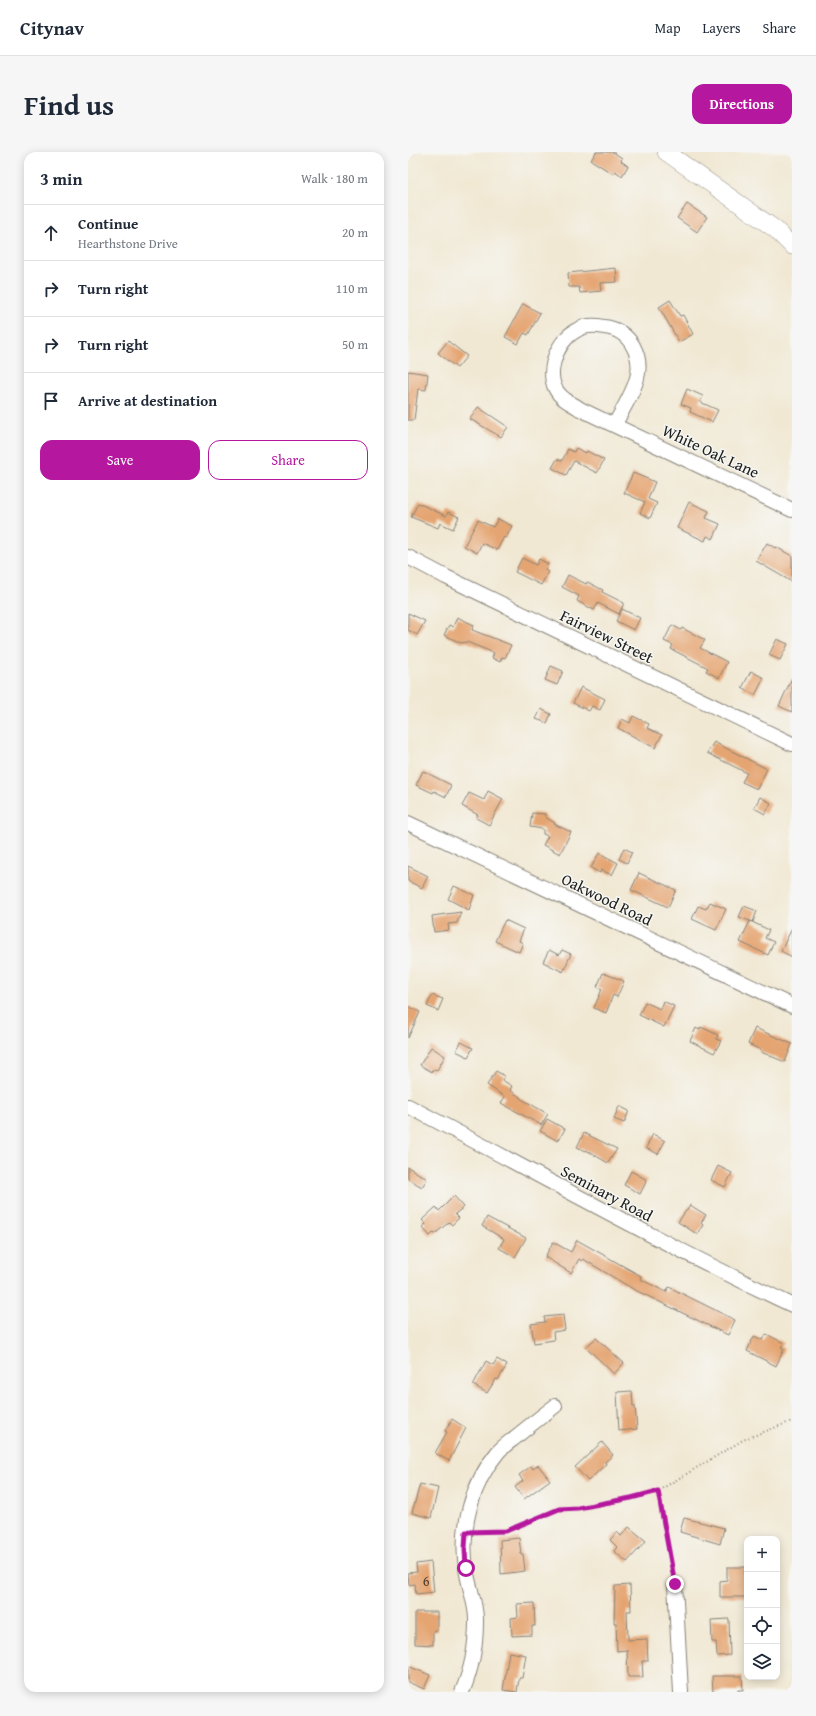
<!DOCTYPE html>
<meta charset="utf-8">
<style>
body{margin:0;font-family:"Gentium Book Plus",serif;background:#f6f6f7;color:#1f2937}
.controls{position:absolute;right:12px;bottom:12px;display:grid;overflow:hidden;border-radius:8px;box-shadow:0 2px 10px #0003}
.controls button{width:36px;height:36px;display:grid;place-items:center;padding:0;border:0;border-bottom:1px solid #e0e1e3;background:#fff;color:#1f2937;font:20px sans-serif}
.stop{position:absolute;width:12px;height:12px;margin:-9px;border:3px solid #b5179e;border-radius:50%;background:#fff}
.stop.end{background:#b5179e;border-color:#fff;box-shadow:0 1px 4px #0008}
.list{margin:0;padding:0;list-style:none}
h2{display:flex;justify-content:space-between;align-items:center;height:52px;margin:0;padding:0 16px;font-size:17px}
h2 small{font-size:13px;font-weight:400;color:#747a83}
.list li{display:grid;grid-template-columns:26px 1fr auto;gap:12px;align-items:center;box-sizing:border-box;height:56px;padding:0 16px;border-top:1px solid #e0e1e3}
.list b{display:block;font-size:15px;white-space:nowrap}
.list p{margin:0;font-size:13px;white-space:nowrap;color:#747a83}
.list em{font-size:13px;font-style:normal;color:#747a83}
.actions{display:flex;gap:8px;padding:12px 16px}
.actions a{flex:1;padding:9px 0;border:1px solid #b5179e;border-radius:12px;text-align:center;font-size:14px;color:#b5179e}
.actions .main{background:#b5179e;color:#fff}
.icon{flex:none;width:22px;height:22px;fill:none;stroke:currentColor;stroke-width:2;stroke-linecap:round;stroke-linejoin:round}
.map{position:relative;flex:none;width:384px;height:1540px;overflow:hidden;border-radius:12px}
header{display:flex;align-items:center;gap:24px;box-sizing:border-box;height:56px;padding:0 20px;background:#fff;border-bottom:1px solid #e0e1e3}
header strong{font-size:19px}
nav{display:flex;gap:22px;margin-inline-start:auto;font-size:14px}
.intro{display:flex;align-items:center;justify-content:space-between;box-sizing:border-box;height:96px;padding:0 24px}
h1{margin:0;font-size:28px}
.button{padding:10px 18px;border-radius:12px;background:#b5179e;color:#fff;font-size:14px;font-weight:700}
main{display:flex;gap:24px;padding:0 24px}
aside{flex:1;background:#fff;border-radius:12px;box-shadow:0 2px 10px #0003}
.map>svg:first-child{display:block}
.building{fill:#e5a572}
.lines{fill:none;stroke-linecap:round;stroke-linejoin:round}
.minor-casing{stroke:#868278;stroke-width:16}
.tertiary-casing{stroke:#868278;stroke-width:18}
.path{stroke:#868278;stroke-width:2;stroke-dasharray:1 3;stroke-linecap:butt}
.minor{stroke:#fff;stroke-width:14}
.tertiary{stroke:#fff;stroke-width:17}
.route{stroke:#b5179e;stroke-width:5}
.labels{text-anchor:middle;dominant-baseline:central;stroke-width:3;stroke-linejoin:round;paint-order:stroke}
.number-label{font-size:14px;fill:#4e3e32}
.street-label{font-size:16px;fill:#1c1c1c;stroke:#f6f6f2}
</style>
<header>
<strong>Citynav</strong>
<nav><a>Map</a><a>Layers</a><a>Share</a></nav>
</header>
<div class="intro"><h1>Find us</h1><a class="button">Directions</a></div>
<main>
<aside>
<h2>3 min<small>Walk · 180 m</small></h2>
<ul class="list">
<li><svg class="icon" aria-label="ahead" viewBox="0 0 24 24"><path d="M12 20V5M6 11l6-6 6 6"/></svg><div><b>Continue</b><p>Hearthstone Drive</p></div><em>20 m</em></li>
<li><svg class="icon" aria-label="right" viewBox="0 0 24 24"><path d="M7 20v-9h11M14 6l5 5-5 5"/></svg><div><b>Turn right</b></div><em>110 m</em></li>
<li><svg class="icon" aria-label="right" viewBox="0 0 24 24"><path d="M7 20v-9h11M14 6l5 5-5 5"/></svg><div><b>Turn right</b></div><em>50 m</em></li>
<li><svg class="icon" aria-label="arrive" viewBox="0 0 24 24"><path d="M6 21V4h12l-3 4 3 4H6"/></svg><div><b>Arrive at destination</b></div></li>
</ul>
<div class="actions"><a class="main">Save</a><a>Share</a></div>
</aside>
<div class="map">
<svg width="384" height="1540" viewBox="0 0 384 1540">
<rect width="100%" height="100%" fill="#f6f6f2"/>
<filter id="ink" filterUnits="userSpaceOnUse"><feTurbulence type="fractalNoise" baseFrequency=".025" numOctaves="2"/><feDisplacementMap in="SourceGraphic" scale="8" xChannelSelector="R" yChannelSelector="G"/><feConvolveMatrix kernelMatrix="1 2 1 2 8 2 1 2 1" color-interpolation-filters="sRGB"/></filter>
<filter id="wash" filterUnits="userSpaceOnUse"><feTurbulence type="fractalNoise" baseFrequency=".012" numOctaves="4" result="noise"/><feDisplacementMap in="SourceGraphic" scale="16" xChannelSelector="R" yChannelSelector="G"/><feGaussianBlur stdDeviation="0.9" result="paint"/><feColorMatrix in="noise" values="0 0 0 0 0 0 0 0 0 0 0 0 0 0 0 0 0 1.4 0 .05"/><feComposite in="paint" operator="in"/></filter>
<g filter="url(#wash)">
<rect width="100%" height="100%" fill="#f1e8d3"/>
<g id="blocks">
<g class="building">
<path d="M188 0H205L214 6 213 9 220 14 214 24 207 19 205 22 183 8Z"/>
<path d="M279 52 299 65 289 80 269 66Z"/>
<path d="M208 116 209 130 192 131 193 139 172 141 171 135H161L160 121Z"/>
<path d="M262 148 272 164 275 163 285 182 271 190 251 155Z"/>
<path d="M115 152 132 161 120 183 116 181 110 192 97 185Z"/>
<path d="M40 189 59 204 49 216 30 201Z"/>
<path d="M0 219 20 222 18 238 10 237 6 268H0Z"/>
<path d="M279 237 295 244 292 250 310 258 304 270 282 260 283 256 273 252Z"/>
<path d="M70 255 100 275 93 285 62 267Z"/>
<path d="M168 296 178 301 179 299 196 308 189 321 166 309 158 323 144 316 149 307 154 309 160 297 166 300Z"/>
<path d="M225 321 247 330 240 347 249 351 242 366 232 361 237 350 216 341Z"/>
<path d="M281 350 301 359 298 366 312 372 305 387 299 384 297 389 269 376Z"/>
<path d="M10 351 38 364 40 360 51 365 45 377 32 371 30 376 3 365Z"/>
<path d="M90 367 104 374 98 386 96 385 89 398 74 391 69 401 56 394 70 368 85 375Z"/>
<path d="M359 391 367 396 368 395 384 404V430L348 409Z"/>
<path d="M114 406 128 413 131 407 140 412 137 418 140 420 133 433 107 420Z"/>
<path d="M160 423 178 432 179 430 195 438 194 440 216 451 211 462 190 451 186 458 169 449 171 444 154 435Z"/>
<path d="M214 457 232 466 226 478 208 469Z"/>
<path d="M0 461 17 469 9 483 0 478Z"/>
<path d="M49 465 66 473 64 478 103 493 97 506 94 505 92 510 84 506 86 501 59 490 53 491 36 483 41 473 45 475Z"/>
<path d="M264 473 273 478 274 476 297 488 292 496 319 510 311 526 298 519 300 516 263 497 265 493 256 489Z"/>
<path d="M369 487 380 492 372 508 361 503Z"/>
<path d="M143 514 155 519 149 533 137 528Z"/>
<path d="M343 519 356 526 347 543 334 536Z"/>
<path d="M384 526V560L371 554Z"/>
<path d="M173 535 197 547 192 558 184 554 181 559 165 551Z"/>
<path d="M133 557 143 562 139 571 128 567Z"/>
<path d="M225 564 241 572 239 576 254 583 247 596 210 576 214 567 222 571Z"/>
<path d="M306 590 359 617 349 637 334 630 339 621 299 601Z"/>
<path d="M15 619 43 633 38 645 26 639 25 641 8 633Z"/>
<path d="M80 639 95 647 81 673 68 666 70 663 54 654 61 641 76 648Z"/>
<path d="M352 645 363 651 357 662 346 656Z"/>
<path d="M124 661 137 662V665L147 671 146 672 163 680 152 702 135 693 140 684 135 682V677L122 675Z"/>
<path d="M216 696 224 700 219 711 211 707Z"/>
<path d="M191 701 210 711 204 723 193 718 192 721 183 716Z"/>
<path d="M0 714 20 724 14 736 0 729Z"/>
<path d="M231 721 268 738 260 755 223 738Z"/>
<path d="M46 734 66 743 61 758 40 747Z"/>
<path d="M302 750 318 757 308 778 284 767 290 754 298 757Z"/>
<path d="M336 754 349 759 345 770 331 765Z"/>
<path d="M53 760 49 771 40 772 41 778 26 780 24 764Z"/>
<path d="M97 768 116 777 111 789 115 791 111 800 87 789Z"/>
<path d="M342 769 361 778 357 786 366 790 360 803 332 790Z"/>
<path d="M384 776V805L373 799Z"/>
<path d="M141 798 151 803 154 798 163 802 155 820 135 810Z"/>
<path d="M195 821 216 829 209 845 205 843 198 861 186 856 194 837 189 835Z"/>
<path d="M24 843 35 847 30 859 19 854Z"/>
<path d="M255 849 266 854 256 875 231 863 237 850 252 857Z"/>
<path d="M0 854 12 860 0 886Z"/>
<path d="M293 875 310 883 308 887 313 889 306 901 282 889 288 876 291 878Z"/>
<path d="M347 876 384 892 377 910 353 900V898L340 892Z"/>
<path d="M53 890 65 896 60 905 48 899Z"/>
<path d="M23 895 37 904 29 918 26 917 24 920 12 913Z"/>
<path d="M88 919 97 924 94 928 104 934 102 938 112 945V946L140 962 133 973 93 951 97 945 79 933Z"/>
<path d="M211 954 221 959 216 971 206 967Z"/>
<path d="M139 967 157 977 150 989 132 979Z"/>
<path d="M176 981 209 997 200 1011 178 998V999L169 995Z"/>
<path d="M245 982 257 989 250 1002 238 996Z"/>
<path d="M310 1014 324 1021 317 1035 303 1028Z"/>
<path d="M0 1015 19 1027 14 1035 0 1027Z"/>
<path d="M223 1019 239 1028 232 1042 216 1033Z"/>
<path d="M46 1044 56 1055 47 1062 51 1066 44 1073 41 1070 27 1082 25 1081 22 1084 14 1075 18 1072 14 1068 28 1055 31 1059Z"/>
<path d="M282 1053 298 1063 293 1071 295 1073 289 1082 270 1070Z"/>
<path d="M79 1065 118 1086 107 1105 91 1096 96 1087 74 1074Z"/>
<path d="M169 1088 233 1124 232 1127 258 1140 261 1135 327 1168 320 1183 225 1137 175 1107 174 1109 171 1107 163 1121 137 1105 145 1090 163 1100Z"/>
<path d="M155 1163 157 1178 145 1180 146 1188 126 1191 123 1172 137 1170 136 1165Z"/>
<path d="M358 1182 376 1191 373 1195 376 1197 368 1214 339 1199 346 1184 355 1188Z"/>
<path d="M188 1186 216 1211 206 1222 178 1195Z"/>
<path d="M89 1207 99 1213 90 1228 88 1227 79 1241 65 1233 78 1209 85 1213Z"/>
<path d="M224 1239 225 1254H227L229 1277 211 1279 209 1240Z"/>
<path d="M44 1267 58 1276 41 1309 27 1301 39 1280 37 1279Z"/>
<path d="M194 1290 205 1303 197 1310 198 1312 180 1329 167 1315Z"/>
<path d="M130 1313 142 1328 116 1347 107 1335 115 1329 111 1323 123 1314 125 1317Z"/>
<path d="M12 1332 30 1336 23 1366 4 1361Z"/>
<path d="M276 1366 316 1376 312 1392 272 1380Z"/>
<path d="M221 1375 238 1389 219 1410 206 1399 209 1395 202 1388 209 1380 213 1384Z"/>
<path d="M111 1386 113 1402H115L117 1419 93 1422 92 1388Z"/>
<path d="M23 1410 26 1440 8 1442 7 1432 1 1433 0 1421 9 1420 8 1412Z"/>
<path d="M319 1415H337V1435H339V1445H312V1429L319 1428Z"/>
<path d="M222 1433 223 1459H219L220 1488 239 1487 240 1509H234L235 1525H220L219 1498 209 1499 208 1471H206L207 1434Z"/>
<path d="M126 1451 127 1474H124V1483L104 1484 103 1466 110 1465 109 1452Z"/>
<path d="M7 1460H29V1479H25V1493L7 1492Z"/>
<path d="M321 1467 322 1503 309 1504 308 1490H304L303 1468Z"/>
<path d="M101 1500 118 1503 114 1526H111L109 1540 95 1538Z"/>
<path d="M0 1514 22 1523 16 1537 0 1530Z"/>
<path d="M304 1524H334L335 1538H330V1540H305Z"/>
</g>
</g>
</g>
<g filter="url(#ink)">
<use href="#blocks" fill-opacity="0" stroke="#868278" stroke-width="1"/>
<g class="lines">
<g class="minor-casing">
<g id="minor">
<path d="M207 272C214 258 225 242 229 226 232 215 230 203 225 194 219 183 208 176 196 175 186 173 177 173 169 178 147 189 134 228 154 245 159 250 167 253 172 257L384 358"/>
<path d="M0 405 38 425 384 592"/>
<path d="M0 671 384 854"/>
<path d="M0 954C128 1021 254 1092 384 1153"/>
<path d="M267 1432 273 1540"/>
<path d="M54 1540C64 1517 68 1495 68 1470 69 1453 60 1433 58 1416 52 1376 64 1331 90 1300 95 1294 103 1289 109 1284 121 1274 134 1264 147 1254"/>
</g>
</g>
<g class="tertiary-casing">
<path id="tertiary" d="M258 0 367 77 384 94"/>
</g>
<g class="path">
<path d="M71 1379H98L151 1357 170 1356 223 1346 250 1339"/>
<path d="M264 1421 250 1339 335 1288 384 1269"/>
</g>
<use href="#minor" class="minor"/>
<use href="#tertiary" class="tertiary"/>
</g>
</g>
<g class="lines" filter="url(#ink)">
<path class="route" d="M58 1416 57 1396 58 1380 98 1379 151 1357 170 1356 223 1346 250 1339 267 1432"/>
</g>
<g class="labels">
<g class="number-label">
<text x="18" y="1429">6</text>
</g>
<g class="street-label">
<text transform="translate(303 299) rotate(25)">White Oak Lane</text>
<text transform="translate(199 484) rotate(26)">Fairview Street</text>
<text transform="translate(199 747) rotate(26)">Oakwood Road</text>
<text transform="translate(199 1041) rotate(28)">Seminary Road</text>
</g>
</g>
</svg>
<div class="controls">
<button>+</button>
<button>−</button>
<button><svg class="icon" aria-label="locate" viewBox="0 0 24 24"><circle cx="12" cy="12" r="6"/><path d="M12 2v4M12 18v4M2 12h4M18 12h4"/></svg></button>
<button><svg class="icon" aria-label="layers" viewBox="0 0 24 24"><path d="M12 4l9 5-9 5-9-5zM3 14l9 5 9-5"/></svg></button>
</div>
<div class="stop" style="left:58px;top:1416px"></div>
<div class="stop end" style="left:267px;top:1432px"></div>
</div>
</main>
